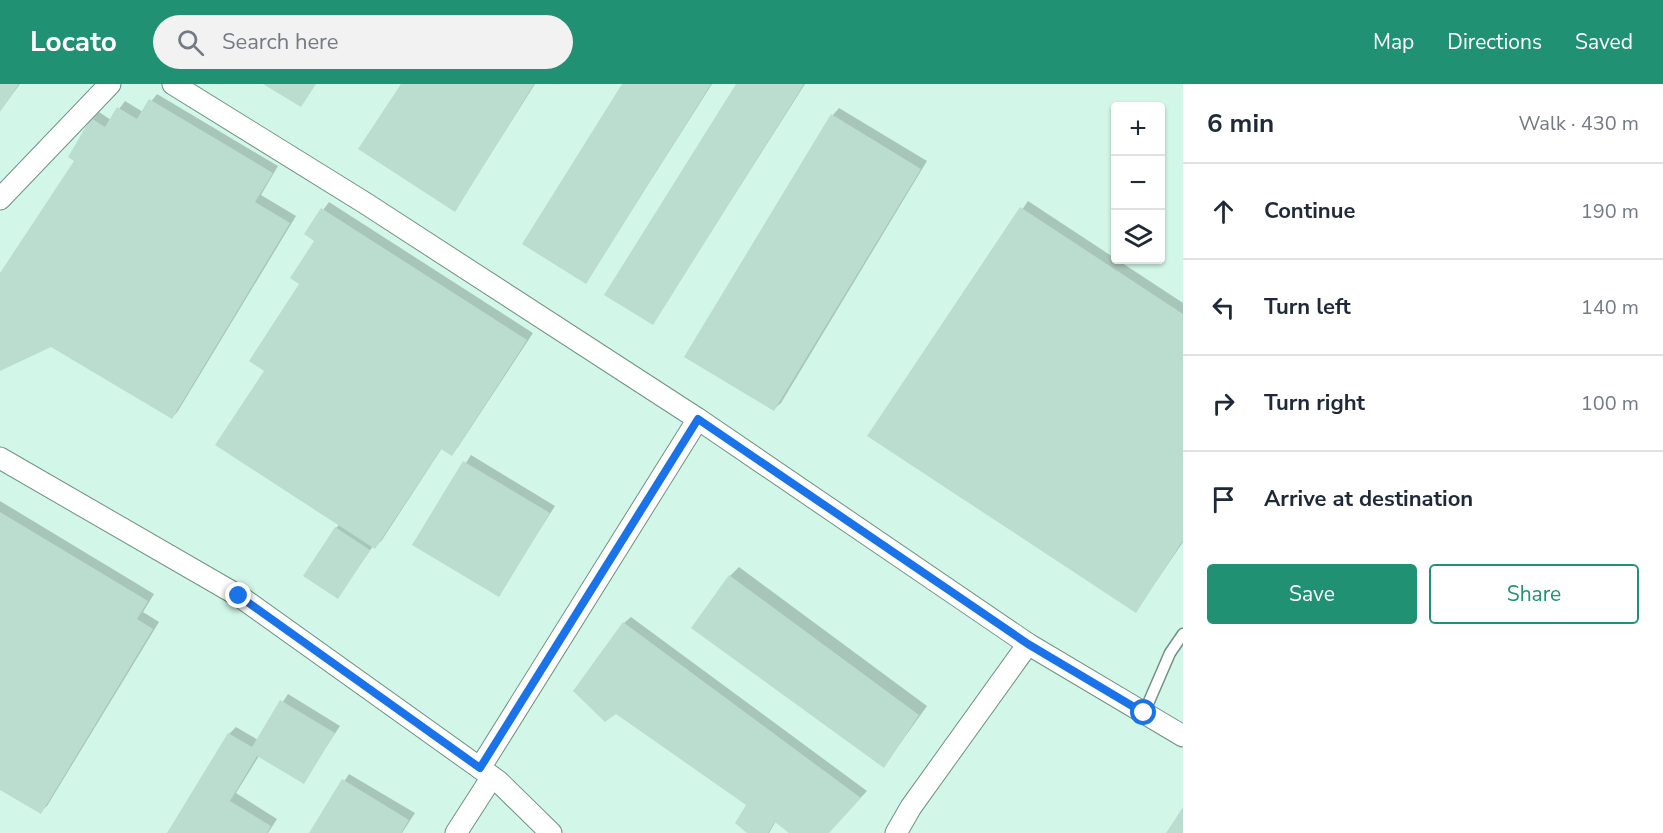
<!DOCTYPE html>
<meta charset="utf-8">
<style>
body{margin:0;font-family:"Nunito Sans",sans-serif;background:#f2f2f3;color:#1f2937}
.controls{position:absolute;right:18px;top:18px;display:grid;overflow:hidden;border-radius:6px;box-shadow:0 2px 4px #0004}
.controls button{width:54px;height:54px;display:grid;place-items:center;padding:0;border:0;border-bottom:2px solid #e0e1e3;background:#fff;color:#1f2937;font:30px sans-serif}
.stop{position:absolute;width:18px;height:18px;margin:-14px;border:4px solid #1a73e8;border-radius:50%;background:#fff}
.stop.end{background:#1a73e8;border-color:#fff;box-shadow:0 2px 6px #0008}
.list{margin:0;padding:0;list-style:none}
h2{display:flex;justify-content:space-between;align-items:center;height:78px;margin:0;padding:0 24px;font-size:26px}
h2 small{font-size:20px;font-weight:400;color:#747a83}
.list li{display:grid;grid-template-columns:39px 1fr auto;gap:18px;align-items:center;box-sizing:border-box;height:96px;padding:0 24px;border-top:2px solid #e0e1e3}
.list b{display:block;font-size:22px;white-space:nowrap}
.list em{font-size:20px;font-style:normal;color:#747a83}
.actions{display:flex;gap:12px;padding:18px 24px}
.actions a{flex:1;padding:14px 0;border:2px solid #209172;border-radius:6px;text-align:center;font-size:21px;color:#209172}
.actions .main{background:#209172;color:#fff}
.icon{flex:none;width:33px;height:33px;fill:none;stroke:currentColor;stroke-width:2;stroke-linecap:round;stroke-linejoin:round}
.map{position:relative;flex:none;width:1183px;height:749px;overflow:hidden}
header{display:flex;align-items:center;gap:36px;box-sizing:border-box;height:84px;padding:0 30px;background:#209172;color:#fff}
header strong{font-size:28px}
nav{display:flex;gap:33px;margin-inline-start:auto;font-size:21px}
.search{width:420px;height:54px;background:#f2f2f3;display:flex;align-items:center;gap:15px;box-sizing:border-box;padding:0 21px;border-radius:33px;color:#747a83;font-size:22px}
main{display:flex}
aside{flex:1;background:#fff}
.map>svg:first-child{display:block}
.shadow{fill:#0003}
.building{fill:#baddcf}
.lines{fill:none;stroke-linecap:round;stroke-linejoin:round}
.service-casing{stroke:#709184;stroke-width:13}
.minor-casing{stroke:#709184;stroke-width:23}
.service{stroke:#fff;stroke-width:10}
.minor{stroke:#fff;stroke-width:21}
.route{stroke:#1a73e8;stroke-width:8}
</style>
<header>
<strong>Locato</strong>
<div class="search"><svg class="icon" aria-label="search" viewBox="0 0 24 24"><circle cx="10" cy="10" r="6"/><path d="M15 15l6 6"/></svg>Search here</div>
<nav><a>Map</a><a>Directions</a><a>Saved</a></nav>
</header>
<main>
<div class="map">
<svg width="1183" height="749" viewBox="0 0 1183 749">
<rect width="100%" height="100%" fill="#d2f7e8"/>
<g class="shadow">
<path d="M0 0H20L0 27Z"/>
<path d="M402 0H535L455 126Z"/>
<path d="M623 0H712L586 198Z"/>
<path d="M738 0H805L653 239Z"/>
<path d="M157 10 278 82 261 111 296 132 178 327 172 334 51 261 0 285V192L76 76 93 35 99 28 111 36 125 17 143 28Z"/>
<path d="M839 24 927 77 781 319 774 325 833 31Z"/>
<path d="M1028 117 1183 219V458L1136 527 869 351Z"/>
<path d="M329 118 533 249 458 363 452 370 442 364 382 456 375 463 373 462 338 513 336 444 340 440 266 287 316 156 306 149Z"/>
<path d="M471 371 555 422 498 511 414 460Z"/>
<path d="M0 417 154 510 143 528 159 538 47 722 40 728 0 704Z"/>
<path d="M739 483 927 622 884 682 730 492Z"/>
<path d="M631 533 867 707 827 749H792L776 737 769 749H750L737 739 748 721 624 539Z"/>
<path d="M288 610 340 642 303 698 259 672 236 709 277 735 268 749H169L229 650 236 643 258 656Z"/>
<path d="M349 690 415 729 402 749H311Z"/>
</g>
<g class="building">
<path d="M0 0H19L0 28Z"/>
<path d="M263 0H316L301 23Z"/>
<path d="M401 0H534L455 128 358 65Z"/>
<path d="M622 0H711L586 200 522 160Z"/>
<path d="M736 0H804L653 241 604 211Z"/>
<path d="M149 15 273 89 255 118 290 139 172 335 51 263 0 287V189L74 77 68 73 91 34 105 43 117 23 137 35Z"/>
<path d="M831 30 921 85 774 327 684 273Z"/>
<path d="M1020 123 1183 230V456L1136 529 867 352Z"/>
<path d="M321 124 527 256 452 372 441 365 375 465 215 361 264 287 249 277 299 200 290 194 314 157 304 150Z"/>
<path d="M463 377 550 429 499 513 412 461Z"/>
<path d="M0 428 148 517 137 535 153 545 41 730 0 706Z"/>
<path d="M335 443 370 466 338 515 303 492Z"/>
<path d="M729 491 919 631 884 684 691 544Z"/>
<path d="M623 538 861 714 829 749H789L775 738 768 749H747L735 739 746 721 616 630 605 638 573 607Z"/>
<path d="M280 616 335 649 304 700 257 672 230 717 271 742 267 749H167L228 649 252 663Z"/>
<path d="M342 695 409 736 401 749H309Z"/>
<path d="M1183 723V749H1166Z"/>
</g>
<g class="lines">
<g class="service-casing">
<path id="service" d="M1144 629 1170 569 1183 550"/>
</g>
<g class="minor-casing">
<g id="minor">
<path d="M173 0 365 119 698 335 1028 560 1183 652"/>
<path d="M0 115 110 0"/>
<path d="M0 374 239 512 498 697 551 749"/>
<path d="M480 684 698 335"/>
<path d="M456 749 492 693"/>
<path d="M896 749 911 723 1028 560"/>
</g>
</g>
<use href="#service" class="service"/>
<use href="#minor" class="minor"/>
</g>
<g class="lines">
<path class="route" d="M239 512 480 684 698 335 1028 560 1144 629"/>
</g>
</svg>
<div class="controls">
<button>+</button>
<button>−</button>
<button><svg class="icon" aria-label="layers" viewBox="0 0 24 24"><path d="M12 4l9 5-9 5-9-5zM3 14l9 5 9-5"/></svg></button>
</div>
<div class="stop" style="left:1144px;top:629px"></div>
<div class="stop end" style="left:239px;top:512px"></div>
</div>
<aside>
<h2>6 min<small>Walk · 430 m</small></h2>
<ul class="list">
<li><svg class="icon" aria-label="ahead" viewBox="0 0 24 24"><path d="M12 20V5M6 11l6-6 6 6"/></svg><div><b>Continue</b></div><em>190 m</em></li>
<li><svg class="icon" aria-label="left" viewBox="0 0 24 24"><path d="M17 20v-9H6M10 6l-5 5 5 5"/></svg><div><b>Turn left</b></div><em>140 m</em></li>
<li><svg class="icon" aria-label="right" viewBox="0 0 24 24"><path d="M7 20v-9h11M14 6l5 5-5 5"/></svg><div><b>Turn right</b></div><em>100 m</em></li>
<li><svg class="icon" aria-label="arrive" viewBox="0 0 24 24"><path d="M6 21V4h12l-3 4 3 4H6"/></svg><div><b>Arrive at destination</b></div></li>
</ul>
<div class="actions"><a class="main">Save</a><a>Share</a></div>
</aside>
</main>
